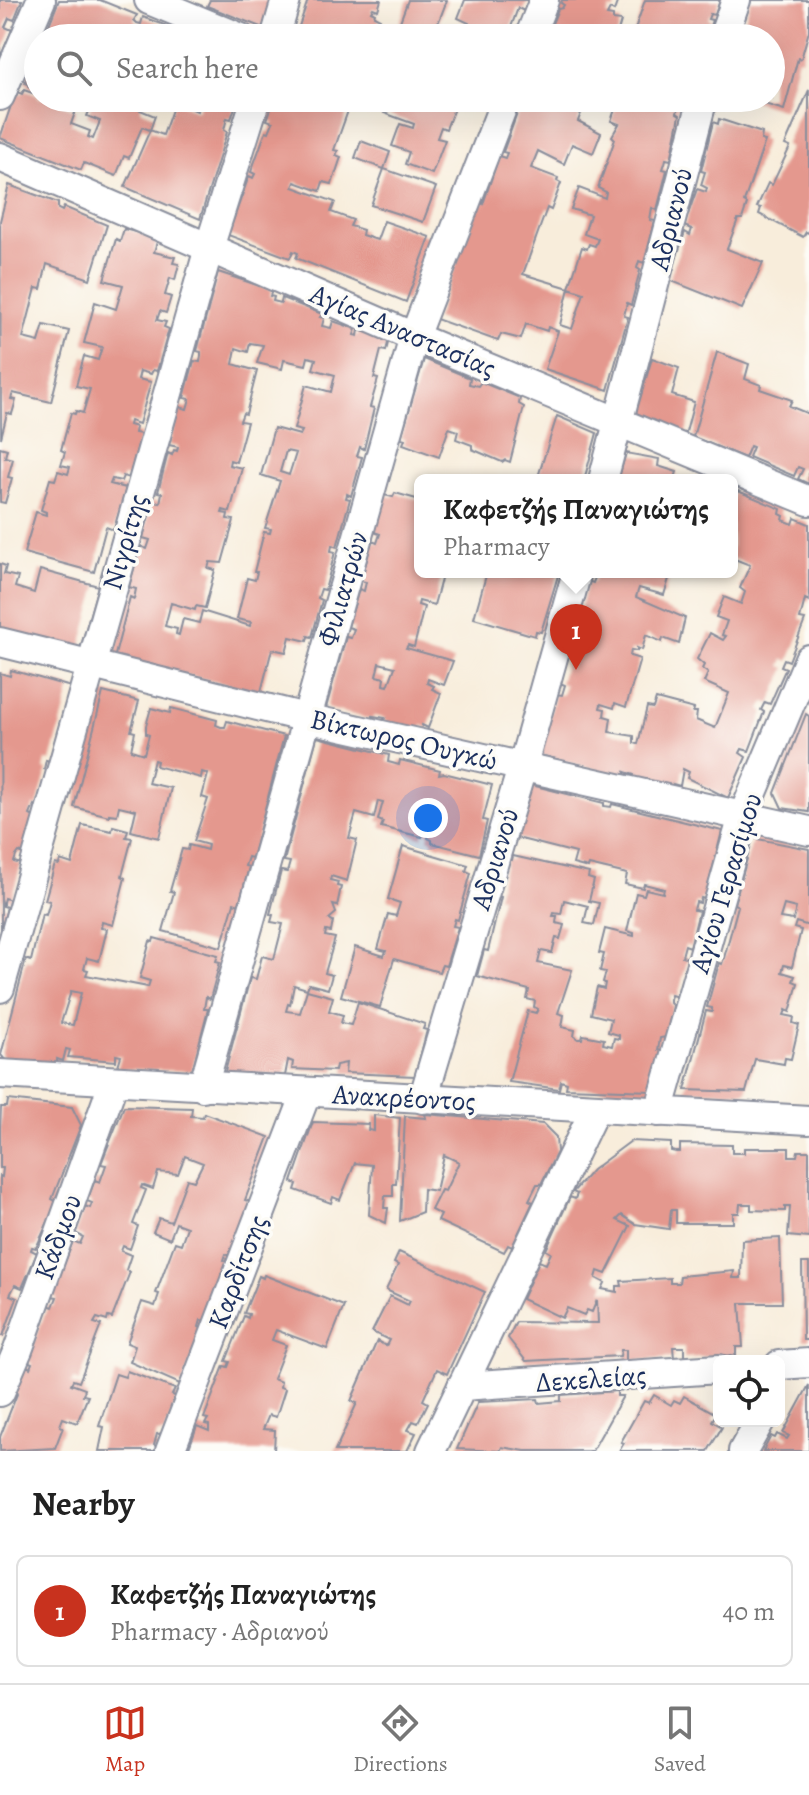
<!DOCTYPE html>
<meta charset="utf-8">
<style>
body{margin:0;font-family:Alegreya,serif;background:#f2f2f2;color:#222}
.controls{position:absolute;right:24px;bottom:24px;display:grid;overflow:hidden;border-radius:12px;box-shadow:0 8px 32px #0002}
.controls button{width:72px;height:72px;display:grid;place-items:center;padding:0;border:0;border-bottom:2px solid #e0e0e0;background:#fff;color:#222;font:40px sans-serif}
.you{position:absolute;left:428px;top:818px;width:28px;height:28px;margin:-20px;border:6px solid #fff;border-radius:50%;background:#1a73e8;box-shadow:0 0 0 12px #1a73e833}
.badge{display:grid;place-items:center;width:52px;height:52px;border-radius:50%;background:#c8321e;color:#fff;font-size:26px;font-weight:700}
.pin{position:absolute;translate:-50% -66px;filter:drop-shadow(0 2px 4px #0008)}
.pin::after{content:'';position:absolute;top:42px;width:28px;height:24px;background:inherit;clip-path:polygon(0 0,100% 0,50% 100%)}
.popup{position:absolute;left:414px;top:474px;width:324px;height:104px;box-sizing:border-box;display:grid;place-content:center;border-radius:12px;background:#fff;filter:drop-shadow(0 2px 6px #0005);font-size:26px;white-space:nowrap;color:#767676}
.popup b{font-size:30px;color:#222}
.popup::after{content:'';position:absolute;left:50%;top:100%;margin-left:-16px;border:16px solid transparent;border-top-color:#fff}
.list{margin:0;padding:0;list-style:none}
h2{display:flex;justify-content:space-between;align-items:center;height:104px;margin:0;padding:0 32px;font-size:34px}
h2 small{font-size:26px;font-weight:400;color:#767676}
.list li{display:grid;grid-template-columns:52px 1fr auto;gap:24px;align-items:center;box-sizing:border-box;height:112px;margin:0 16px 16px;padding:0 16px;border:2px solid #e0e0e0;border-radius:12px}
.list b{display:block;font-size:30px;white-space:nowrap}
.list p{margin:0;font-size:26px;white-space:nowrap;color:#767676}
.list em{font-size:26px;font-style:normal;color:#767676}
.icon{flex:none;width:44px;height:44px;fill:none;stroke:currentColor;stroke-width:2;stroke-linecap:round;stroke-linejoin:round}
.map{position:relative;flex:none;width:809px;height:1451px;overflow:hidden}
.search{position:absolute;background:#fff;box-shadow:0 8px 32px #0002;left:24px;right:24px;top:24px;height:88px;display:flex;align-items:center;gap:20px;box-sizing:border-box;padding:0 28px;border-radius:44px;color:#767676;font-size:30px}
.sheet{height:232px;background:#fff}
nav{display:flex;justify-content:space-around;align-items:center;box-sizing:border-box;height:112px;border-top:2px solid #e0e0e0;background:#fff;font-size:22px;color:#767676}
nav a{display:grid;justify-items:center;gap:4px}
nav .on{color:#c8321e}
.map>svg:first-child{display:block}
.building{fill:#e4988e;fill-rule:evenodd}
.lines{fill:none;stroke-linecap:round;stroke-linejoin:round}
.street-casing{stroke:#8a8e9c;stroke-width:32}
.street{stroke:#fff;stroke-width:28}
.labels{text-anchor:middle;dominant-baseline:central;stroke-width:7;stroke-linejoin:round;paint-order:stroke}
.street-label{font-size:28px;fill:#1b2f5e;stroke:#fdfcf7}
</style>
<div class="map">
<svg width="809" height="1451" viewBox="0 0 809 1451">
<rect width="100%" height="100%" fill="#fdfcf7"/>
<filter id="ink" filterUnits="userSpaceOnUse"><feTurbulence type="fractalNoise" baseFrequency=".0125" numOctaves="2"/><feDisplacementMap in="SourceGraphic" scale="16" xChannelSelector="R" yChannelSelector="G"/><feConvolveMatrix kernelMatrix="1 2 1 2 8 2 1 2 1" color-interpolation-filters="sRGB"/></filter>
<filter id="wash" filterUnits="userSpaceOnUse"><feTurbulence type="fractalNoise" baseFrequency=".006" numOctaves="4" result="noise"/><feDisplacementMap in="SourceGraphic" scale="32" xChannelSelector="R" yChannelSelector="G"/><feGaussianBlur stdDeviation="1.8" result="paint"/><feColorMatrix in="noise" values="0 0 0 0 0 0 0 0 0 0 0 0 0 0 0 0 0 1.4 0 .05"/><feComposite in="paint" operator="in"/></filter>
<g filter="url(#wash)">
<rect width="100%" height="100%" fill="#f8eddb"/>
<g id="blocks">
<g class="building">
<path d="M0 0H22L14 20 9 18 5 27 12 30 0 58Z"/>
<path d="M59 0H100L137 15 134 20 137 23 141 24 143 17 186 33 184 38H48L45 35Z"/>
<path d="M210 0H271L263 28 207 6Z"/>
<path d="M308 0H381L378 10 373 8 371 11 375 13 374 16 380 19 374 38H295Z"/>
<path d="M408 0H447L434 34 444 38H394Z"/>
<path d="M465 0H528L524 11 518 8 507 38H471L473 31 467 29 469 23 458 18Z"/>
<path d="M562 0H618L614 11 610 9 607 15 613 16V20L621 21 616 38H546L558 9 562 8 564 5 561 3Z"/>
<path d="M645 0H720L715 15 710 14 708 19 712 20 706 38H632Z"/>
<path d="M751 0H809V31L801 59 798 58 784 110 748 99 771 98V38H739Z"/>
<path d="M38 50V91L28 87 29 85 25 83Z"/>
<path d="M24 90 38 95V98H45L76 110 71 124 90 131 88 137 93 139 100 121 87 116 91 107 86 105 88 98H144L140 110 155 116 150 130 142 127 129 158 124 156 116 176 84 163 81 170 0 138 16 91 22 94Z"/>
<path d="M809 90V233L806 232 803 237 759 214 761 208 757 207 768 183 772 185 790 147 785 145Z"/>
<path d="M201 98H238L231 119 227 118 224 130 227 132 200 219 125 187 150 130 163 135 175 101 197 111Z"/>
<path d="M275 98H330L350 105 334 150 338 151 336 155 341 157 332 184 323 182 320 191 295 182 293 187 335 202 331 212 353 220 350 226 363 230 362 235 377 240 384 221 430 237 406 302 296 258 298 253 293 251 290 258 228 235 249 176 253 178 255 174 251 172 266 131 269 132 273 122 267 120Z"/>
<path d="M390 98H458L446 129 441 127 437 138 445 140 432 174 405 164 409 152 392 146 400 124 413 128 414 124 384 113Z"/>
<path d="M528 98H587L578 121 601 133 593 153 572 144 564 164 538 151 531 168 558 178 557 181 561 183 551 210 547 208 523 274 569 288 560 325 572 329 584 293 569 288 582 247 587 249 589 244 595 246 598 239 584 234 590 215 571 209 579 188 605 198 606 192 598 188 615 139 612 136 619 124 611 121 619 98H686L685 103 680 102 677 113 680 115 671 160 666 159 665 163 663 169 667 170 657 210 652 208 650 220 655 221 644 263 639 261 637 268 640 270 631 305 627 303 624 316 628 317 608 390 545 369 558 331 548 327 547 331 526 324 521 339 501 334 498 341 436 319 479 202 483 204 499 156 505 158 507 153 503 152 522 100 526 103Z"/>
<path d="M719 119 762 133 761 140 765 141 744 202 747 204 742 219H738L727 249 763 263 742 309 669 280 685 232 690 235 692 229 684 226 697 189 706 192 707 188 701 185 705 172 701 171 713 122 718 124Z"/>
<path d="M361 141 390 152 384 169 436 187 423 222 371 205 384 169 355 158Z"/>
<path d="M9 185 58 203V209L62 211 64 207 107 225 90 279 47 264 41 289 36 288 23 338 39 342 44 325 69 331 51 402 13 393 11 399 16 400 12 414 7 413 1 438 0 221Z"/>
<path d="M124 229 158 238 154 252 175 257 173 263 179 264 175 280 170 278 165 295 171 297 166 313 160 311 157 320 166 322 164 327 169 329 157 371 153 370 151 374 140 371 138 379 151 382 139 424 130 421 129 425 136 427 135 433 141 434 129 478 123 476 121 481 112 479 110 484 126 488 114 530 106 527 94 572 24 553 36 512 46 515V512L41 510 50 479 55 480 58 471 68 474 70 467 61 465 65 452 61 450 71 413 75 414 76 411 83 413 90 389 76 386 84 356 98 360 102 347 84 343 95 302 116 309 123 285 104 280 116 239 120 241Z"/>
<path d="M218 272 272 290 270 296 274 297 273 301 281 303 282 298 322 314 320 317 324 318 322 326 331 328 333 321 356 329 354 335 358 336 359 330 389 339 386 351 381 350 374 378 378 379 370 407 374 408 364 449 360 447 357 456 362 457 351 496 347 494 346 498 350 499 337 547 332 545 331 551 335 552 325 590 321 589 318 598 322 600 312 637 308 636 307 641 290 637 286 652 272 649 261 692 114 659 130 597 134 599 136 589 129 587 140 546 147 549 150 540 143 538 152 501 160 503 162 493 158 492 168 453 172 455 174 450 177 451 178 447 169 445 179 407 187 409 189 402 190 399 184 398 194 361 200 362 201 356V352L197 351ZM250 343 263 345 257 363 282 369 284 360 306 365 308 357 316 359 313 369 335 375 331 392 306 385 294 429 302 431 300 435 274 428 261 475 280 481 265 528 271 529 270 533 264 532 254 572H257L255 580 247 578 237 619 251 622 250 626 202 611 199 623 183 619 179 635 176 634 177 629 165 626 171 603 195 610 196 606 205 608 215 570 208 568 210 562 222 563 234 520 227 519 228 514 222 513 223 510 230 512 242 468 229 465 230 460 236 462 247 422 240 421 243 413 246 414 257 371 233 364 236 348 248 352ZM286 451 296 453 289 475 280 472Z"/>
<path d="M717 352 749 364 745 379 761 385 760 389 792 400 789 406 809 414V484L798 479 803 469 798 467 794 476 749 457 753 447 750 446 745 458 693 437Z"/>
<path d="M652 358 679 368 672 395 694 402 685 436 636 413Z"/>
<path d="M424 359 470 378 469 384 478 386 481 382 520 398 519 404 524 407 510 462 505 460 502 462 472 449V445L456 439 458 431 449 428 439 457 403 444 405 439 401 438Z"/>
<path d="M557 416 597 433 584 480H537Z"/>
<path d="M0 447 7 449 5 457 13 459 8 477 12 478 5 503 0 502Z"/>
<path d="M626 453 659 459 658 466 677 472 675 478 680 480H618Z"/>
<path d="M738 491 781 509 780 514 784 516 783 520 793 524 795 518 809 524V601L805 599 800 619 805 620 789 661 784 659 781 666 786 668 770 704 765 702 761 710 764 712 749 751 742 749 740 753 746 757 728 798 687 778 689 772 683 769 680 786 673 784 672 788 633 779 634 775 625 772V777L540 755 555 694 562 695 565 685 560 683 575 630 580 632 581 626 582 622 577 621 588 581 593 583 596 575 590 572H671L664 595 639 588 636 597 685 618 679 644 663 638 662 642 646 635 642 650 637 648V651L631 650 630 656 640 659 626 707 615 703 614 708 601 704 600 708 605 709 604 716 611 718 609 732 634 736V743L638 744 647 707 653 708 656 699 694 709 693 712H697L696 720 715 728 729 693 704 682 708 673 702 669 704 665 697 659 710 633 723 640 726 636 722 635 727 621 716 617 724 597 741 604 745 592 740 588 750 565 732 558V496L733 493 737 494Z"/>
<path d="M395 493 420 500V572H443L434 605 419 601 418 605 424 607 414 647 408 645 406 648 453 661 444 685 428 679 427 683 434 686 432 689 441 693 428 728 422 725 421 731 383 721 385 718 373 716V720L326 708 346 637 351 638 354 629 348 627 359 589 364 591 366 582 361 581 372 541 377 543 380 534 374 532 384 495 393 497ZM379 663 395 667 388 686 384 685 385 678 376 676Z"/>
<path d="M0 564 6 566 4 574 18 577 15 587 34 593 40 570 98 586 79 653 0 628Z"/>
<path d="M487 572H559L541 632 536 631 535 636 474 618Z"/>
<path d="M11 670 71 687 51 761 46 760 44 769 47 770 37 807 34 805 30 815 34 817 24 854 19 852 16 856 14 862 21 864 11 900 4 898 3 902V906L7 907 1 932 0 673 10 676Z"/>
<path d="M103 692 139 701 131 731 135 732 131 750 144 754 149 735 146 734V726L151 708 170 713 171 708 217 720 216 725 221 727H225L227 721 284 736 252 858 248 857 245 866 249 867 239 905 234 903 221 947 163 931 174 892 170 891 182 849 188 850 189 845 207 850 208 845 194 841 208 799 202 797 208 774 202 772 201 778 156 766 157 761 154 760 148 783 171 788 159 838 131 831 136 810 119 806 117 815 109 814V816L74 807Z"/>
<path d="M806 714 809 716V812L782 808 775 793Z"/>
<path d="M317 737 389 755 388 762 392 763 399 765 400 760 440 770 439 774 444 773 492 785 483 820 487 821 479 855 432 843V840L428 838 429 833 424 832 422 837 381 827 383 822 378 820 383 802 378 801 374 818 356 813 349 838 357 840 347 881 331 876 330 880 338 882 337 886 341 887 337 906 333 905 336 913 329 919 333 921 331 932 326 931 325 936 335 938 325 973 332 975 328 989 309 984 307 989 294 985 290 1005 288 1004 286 1011 300 1013 307 990 333 997 329 1011 343 1015 341 1023 351 1025 358 1002 425 1024 423 1029 427 1030 415 1076 345 1073 346 1063 336 1065 335 1071 292 1069 293 1062 288 1060 285 1076 225 1072 250 978 256 979 262 956 274 959 283 924 271 922 273 915 270 914 281 871 287 872 288 869 290 862 284 861Z"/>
<path d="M527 784 604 803V806L611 807 612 804 722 831 705 899 701 898 700 903 696 902 694 910 699 911 690 947 685 945 682 956 688 958 678 997 671 995 670 999V1003L673 1006 666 1037 660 1038 658 1050 662 1051 652 1091 566 1088 567 1083 561 1081 559 1089 509 1082 528 1011 536 1013 538 1009 534 1007 535 1001 527 999 529 990 477 976 484 950 488 951 501 897 497 896 506 859 512 860 513 856 589 873 588 878 594 880 589 901 599 903 594 925 584 923 588 906 564 900 561 914 554 913 553 916H557L556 923 564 925 560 939 556 938 552 953 541 951 538 963 572 970 558 1013 564 1015 562 1027 575 1030 574 1036 578 1039H582L583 1035 604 1039 603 1044 612 1046 614 1038 619 1039V1035L608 1032 611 1019 591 1014 597 987 604 989 605 983 603 982 606 972 600 971 604 954 599 953 605 929 634 936V933L627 931 636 893 644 895 646 889 663 893 664 889 644 884 643 888 625 884 627 874 589 865 588 868 573 864 576 853 513 837Z"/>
<path d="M82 825 112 831 113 826 128 830 126 837 132 838 122 876 125 878 113 925 102 922 101 928 107 929 99 961 87 958 84 969 88 970 86 975 148 987 150 981 140 978 150 941 153 942 154 938 218 955 216 961 220 962 210 999 206 997 204 1009H208L192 1071 117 1069 121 1056 116 1055V1061L68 1057 70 1050 66 1049 63 1061 57 1059V1064L6 1061 1 1055 26 959 31 961 42 914 46 915 50 901 45 900 55 864 59 865 60 860 72 864ZM71 991 81 993 73 1025 61 1023Z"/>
<path d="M753 838 809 849V926L796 922 794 928 801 930 792 967 784 965 782 972 795 976 793 981 798 983 790 1012 786 1010 784 1015 794 1017 793 1023 799 1025 791 1059 785 1058 784 1064 755 1059 746 1092 685 1090 706 1011 712 1012V1008L707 1007 719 963 722 964 724 958 738 906 734 904ZM784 905 796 908 793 920 780 918Z"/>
<path d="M403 846 468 865 466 871 471 873 458 920 455 919 453 926 458 927 446 966 442 965 439 972 394 959 380 1007 341 996 355 947 384 956 386 951 378 949 388 914 396 916 400 903 388 899Z"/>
<path d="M8 1100 72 1107 81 1125 52 1199 57 1202 36 1248 32 1247 31 1250 37 1253 22 1288 15 1285 10 1295 17 1298 3 1336H0V1176L2 1177 3 1168H0V1128L1 1107H7Z"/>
<path d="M124 1106 192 1108 191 1116 203 1117 204 1113 269 1137 245 1200 252 1202 232 1256 226 1254 224 1260 227 1261 205 1321 201 1320 199 1327 203 1329 182 1385 130 1362 135 1346 127 1343 142 1302 155 1306 159 1294 156 1293 175 1242 181 1244 187 1227 176 1223 170 1239 153 1232 159 1218 171 1222 187 1179 194 1181 203 1163 185 1156 178 1174 158 1172 153 1189 142 1185 141 1188 146 1190 133 1224 138 1226 130 1249 123 1246 121 1251 131 1255 126 1270 130 1272 112 1318 108 1317 107 1321 97 1318 94 1323 101 1325 79 1382 73 1380 71 1384 85 1389 83 1395 88 1396 77 1423 63 1418 60 1426 63 1427 55 1448 0 1451V1437L17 1394 11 1392 19 1370 24 1372 27 1366 30 1368 32 1363 27 1361 48 1305 53 1307 57 1297 52 1296 73 1241 80 1244 83 1237 75 1233 85 1206 90 1208 92 1203 87 1201 95 1180 100 1182 106 1165 101 1164Z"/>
<path d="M425 1114 543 1124 556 1137 557 1152 541 1184H537L529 1200 533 1202 512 1247 508 1245 504 1252 438 1221 441 1215 431 1210 441 1190 445 1191 459 1162 444 1155 436 1191 423 1189 422 1212 400 1221 405 1116 426 1118Z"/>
<path d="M374 1115 400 1118 396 1184H393V1196H385L384 1208H388L386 1223 369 1215 372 1165 355 1163 340 1200 333 1197 331 1203 295 1190 297 1184 292 1182 313 1122 369 1124 368 1130 374 1131Z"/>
<path d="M631 1141 671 1143V1151L676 1152H680V1144L732 1145V1153H744V1148H789V1156H797L798 1151H809V1238L788 1236 790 1207H785V1211L751 1210V1204H740L739 1213H733V1223H676V1210H671L669 1229 635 1224 622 1215 617 1220 630 1226 606 1274 598 1271 596 1278 605 1283 602 1289 617 1292V1286H622L621 1281 670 1278V1283H679L680 1276 734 1271 733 1278H741L742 1240 780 1238 782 1303H740L743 1347H736V1355L684 1358V1347H673L674 1358 626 1361V1350H621L620 1356 526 1361 508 1338 516 1322 598 1323 597 1300 592 1312 587 1310 584 1315 567 1308 562 1318 522 1299 539 1261 546 1264 551 1253 546 1250 570 1197 575 1199 577 1194 573 1192 592 1170Z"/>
<path d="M399 1252 485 1292 447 1374 437 1369 423 1400 428 1403 418 1423 413 1421 408 1430 416 1433 407 1451H335L357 1403 351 1401 377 1341 386 1346 389 1340 372 1332 390 1296 408 1305 410 1301 386 1290 398 1265 394 1263Z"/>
<path d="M802 1263H809V1340H803Z"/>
<path d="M264 1275 344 1306 327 1349 276 1330 272 1340 286 1345 273 1379 281 1382 280 1387 285 1389 276 1417 269 1415 263 1429 275 1430 274 1451H188L197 1426 209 1431V1425L205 1424 208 1419 204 1418 224 1366 228 1367 230 1362 226 1361 244 1316 248 1318 249 1314 244 1313 259 1276 263 1278Z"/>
<path d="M127 1371 175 1389 172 1395 178 1397 165 1433 157 1434 154 1445 159 1448 157 1451H99L104 1427 99 1426 116 1374 125 1377Z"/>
<path d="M809 1385V1451H763L771 1436 775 1438 777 1434 787 1439 789 1436 783 1433Z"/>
<path d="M617 1391V1396H623L592 1451H525L502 1447 500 1451 457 1449 478 1402 538 1399 539 1403 561 1401V1395Z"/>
<path d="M654 1395 671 1405 674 1400 680 1403 684 1396 716 1414 712 1421 722 1427 708 1451H619L624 1443 621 1442 644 1401 649 1403Z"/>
</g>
</g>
</g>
<g filter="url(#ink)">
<use href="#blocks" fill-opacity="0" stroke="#8a8e9c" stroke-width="2"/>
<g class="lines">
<g class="street-casing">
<g id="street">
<path d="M149 0 241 38"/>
<path d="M275 38 286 0"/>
<path d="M529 38 544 0"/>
<path d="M723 38 736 0"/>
<path d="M0 96 41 0"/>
<path d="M0 157 414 337 809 501"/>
<path d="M603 480 703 98"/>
<path d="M0 642 306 718 809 831"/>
<path d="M0 988 209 248 256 98"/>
<path d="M0 1074 809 1120"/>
<path d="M203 1087 414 337 506 98"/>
<path d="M423 1099 522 768 577 572"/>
<path d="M659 1112 743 816 809 659"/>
<path d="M779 1365 809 1363"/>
<path d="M462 1386 719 1369"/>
<path d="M0 1392 18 1350 114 1081"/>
<path d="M170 1451 306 1094"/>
<path d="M431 1451 595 1109"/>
<path d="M743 1451 760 1421"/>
</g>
</g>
<use href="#street" class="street"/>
</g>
</g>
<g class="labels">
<g class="street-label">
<text transform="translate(671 219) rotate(-76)">Αδριανού</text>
<text transform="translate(403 331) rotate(23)">Αγίας Αναστασίας</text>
<text transform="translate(125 542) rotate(-74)">Νιγρίτης</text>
<text transform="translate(343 589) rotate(-74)">Φιλιατρών</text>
<text transform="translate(404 740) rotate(13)">Βίκτωρος Ουγκώ</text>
<text transform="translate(495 859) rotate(-73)">Αδριανού</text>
<text transform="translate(726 883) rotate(-73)">Αγίου Γερασίμου</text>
<text transform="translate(404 1098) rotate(3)">Ανακρέοντος</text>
<text transform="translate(58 1237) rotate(-70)">Κάδμου</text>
<text transform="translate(238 1272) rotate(-69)">Καρδίτσης</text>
<text transform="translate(591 1379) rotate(-4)">Δεκελείας</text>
</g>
</g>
</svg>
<div class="controls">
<button><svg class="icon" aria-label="locate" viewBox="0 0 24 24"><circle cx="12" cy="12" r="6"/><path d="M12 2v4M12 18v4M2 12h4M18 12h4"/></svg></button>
</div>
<div class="you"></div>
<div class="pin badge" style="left:576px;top:670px">1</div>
<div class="popup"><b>Καφετζής Παναγιώτης</b>Pharmacy</div>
<div class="search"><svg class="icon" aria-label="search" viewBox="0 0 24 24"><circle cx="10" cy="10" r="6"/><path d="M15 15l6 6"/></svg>Search here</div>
</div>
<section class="sheet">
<h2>Nearby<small></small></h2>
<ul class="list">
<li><span class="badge">1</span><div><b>Καφετζής Παναγιώτης</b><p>Pharmacy · Αδριανού</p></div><em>40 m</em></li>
</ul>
</section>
<nav>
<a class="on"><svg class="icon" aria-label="map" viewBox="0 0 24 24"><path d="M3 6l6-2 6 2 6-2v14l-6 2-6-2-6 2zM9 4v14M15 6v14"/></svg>Map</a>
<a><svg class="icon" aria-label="directions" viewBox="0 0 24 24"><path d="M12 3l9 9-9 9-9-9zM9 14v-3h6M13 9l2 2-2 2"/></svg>Directions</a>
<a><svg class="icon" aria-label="saved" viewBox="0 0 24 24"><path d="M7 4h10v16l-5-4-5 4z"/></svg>Saved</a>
</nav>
